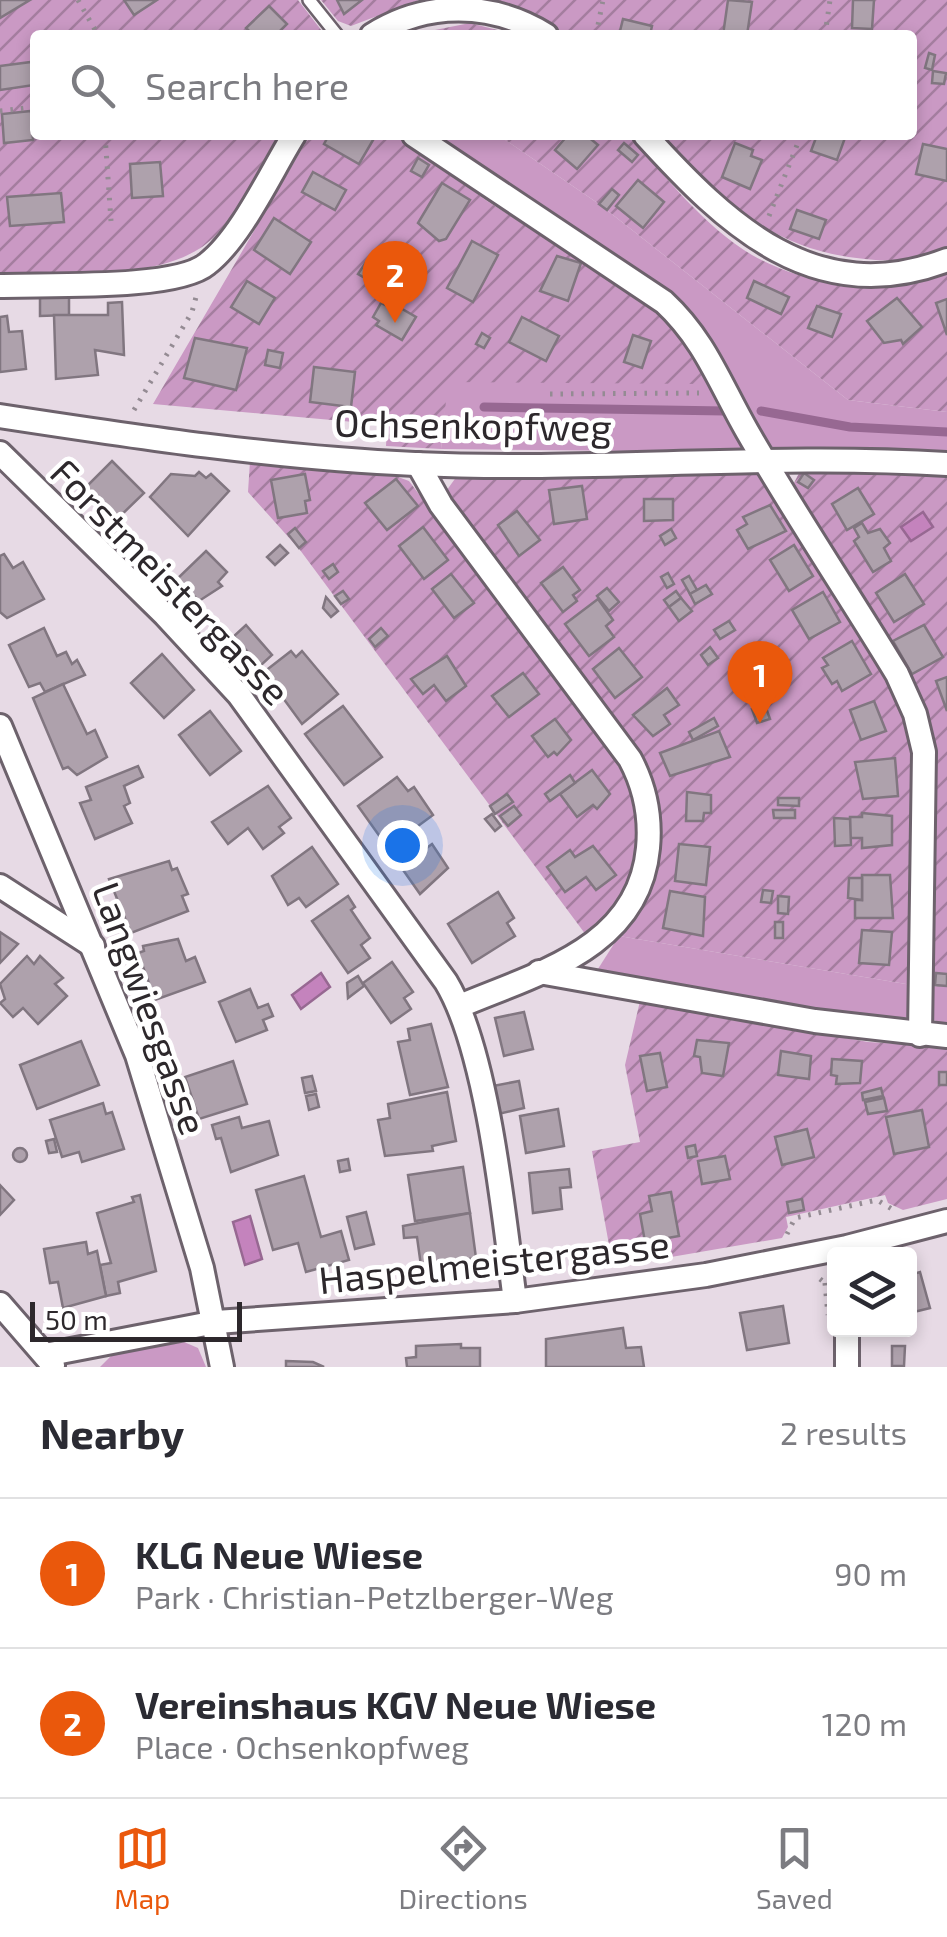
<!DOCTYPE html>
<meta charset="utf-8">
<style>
body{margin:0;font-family:"Exo 2",sans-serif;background:#f7f7f7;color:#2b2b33}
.controls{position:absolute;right:30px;bottom:30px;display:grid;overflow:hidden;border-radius:10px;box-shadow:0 5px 15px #0003}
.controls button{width:90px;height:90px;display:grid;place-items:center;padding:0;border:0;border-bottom:2px solid #e1e1e2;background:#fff;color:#2b2b33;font:50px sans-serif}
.scale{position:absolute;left:30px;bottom:25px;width:212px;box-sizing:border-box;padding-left:10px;border:5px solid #2d282c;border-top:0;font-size:28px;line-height:35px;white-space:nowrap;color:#2d282c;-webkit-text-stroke:8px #fff;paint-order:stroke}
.you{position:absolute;left:402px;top:845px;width:35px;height:35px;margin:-25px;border:8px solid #fff;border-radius:50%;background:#1a73e8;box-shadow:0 0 0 15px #1a73e833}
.badge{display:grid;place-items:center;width:65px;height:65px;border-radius:50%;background:#ea580c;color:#fff;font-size:32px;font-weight:700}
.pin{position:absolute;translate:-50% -82px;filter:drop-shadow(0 2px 5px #0008)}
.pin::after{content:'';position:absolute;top:52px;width:35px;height:30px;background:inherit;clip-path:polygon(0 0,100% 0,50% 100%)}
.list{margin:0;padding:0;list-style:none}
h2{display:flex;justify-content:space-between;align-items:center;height:130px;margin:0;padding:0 40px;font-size:42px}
h2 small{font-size:32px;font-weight:400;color:#7c7c81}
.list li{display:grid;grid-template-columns:65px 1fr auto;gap:30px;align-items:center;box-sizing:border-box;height:150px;padding:0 40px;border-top:2px solid #e1e1e2}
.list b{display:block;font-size:38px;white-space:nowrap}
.list p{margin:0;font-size:32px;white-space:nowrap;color:#7c7c81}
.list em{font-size:32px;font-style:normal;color:#7c7c81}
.icon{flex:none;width:55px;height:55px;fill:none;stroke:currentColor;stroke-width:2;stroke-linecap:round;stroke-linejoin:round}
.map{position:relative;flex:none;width:947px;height:1367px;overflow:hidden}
.search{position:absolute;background:#fff;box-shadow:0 5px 15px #0003;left:30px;right:30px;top:30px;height:110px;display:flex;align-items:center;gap:25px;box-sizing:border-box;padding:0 35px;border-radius:10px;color:#7c7c81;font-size:38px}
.sheet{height:430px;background:#fff}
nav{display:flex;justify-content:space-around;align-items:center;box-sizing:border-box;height:140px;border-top:2px solid #e1e1e2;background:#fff;font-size:28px;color:#7c7c81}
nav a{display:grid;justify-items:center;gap:5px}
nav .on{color:#ea580c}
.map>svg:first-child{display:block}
.grass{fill:#ca99c4}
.garden{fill:url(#garden-furrows)}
.water{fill:#c483bd;stroke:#976892;stroke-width:2.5}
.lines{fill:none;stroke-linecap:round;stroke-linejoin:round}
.stream{stroke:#976892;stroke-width:9}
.building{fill:#aea1ac;stroke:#817680;stroke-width:2.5}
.service-casing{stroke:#6d626c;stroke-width:16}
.minor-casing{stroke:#6d626c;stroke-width:28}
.path{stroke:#948b93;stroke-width:5;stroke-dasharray:2.5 8;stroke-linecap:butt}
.service{stroke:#fff;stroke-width:11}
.minor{stroke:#fff;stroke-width:22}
.labels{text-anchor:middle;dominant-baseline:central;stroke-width:9;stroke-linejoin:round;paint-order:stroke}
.street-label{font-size:38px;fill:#2d282c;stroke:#fff}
</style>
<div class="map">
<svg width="947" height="1367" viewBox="0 0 947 1367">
<defs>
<pattern id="garden-furrows" width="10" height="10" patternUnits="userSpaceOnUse" patternTransform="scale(2.5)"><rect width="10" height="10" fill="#ca99c4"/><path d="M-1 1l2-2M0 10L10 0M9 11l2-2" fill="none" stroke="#a47d9f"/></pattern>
</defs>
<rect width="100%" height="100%" fill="#e7dae5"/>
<g class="grass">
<path d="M398 135H498L599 204 848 400 947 412V454L441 449 447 382 629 290 487 201Z"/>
<path d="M619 936 912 985 911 1012 903 1021 814 1011 596 972Z"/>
<path d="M931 986 947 987V1025L934 1020Z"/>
<path d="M184 1342 198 1348 206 1367H100L112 1355Z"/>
</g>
<g class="garden">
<path d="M0 0H298L325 35H35V135H278C259 167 242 206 217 234 172 284 62 272 0 274Z"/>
<path d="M321 0H419L351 26 338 21Z"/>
<path d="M485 0H947V247C923 260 891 262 865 259 775 251 719 201 662 135H912V35H565L527 14Z"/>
<path d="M470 23 517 35H410Z"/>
<path d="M310 135H398L487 201 661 311 709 373 703 384 448 382 441 449 386 446 387 425 153 404Z"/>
<path d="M498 135H630C664 176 705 227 752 255 808 287 888 298 947 271V412L848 400 599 204Z"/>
<path d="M250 461 390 474 409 481 614 753C640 801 654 863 617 911 610 920 596 928 586 935L300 550 248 492Z"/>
<path d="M800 471 947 475V987L931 986 932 781 858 592 793 485Z"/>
<path d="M754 472 761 476 857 626 898 698 912 741V985L619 936 633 918 657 818 444 494 457 476Z"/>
<path d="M640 1001 868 1042 947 1047V1199L903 1210 888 1203 885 1195 786 1217 788 1227 782 1238 613 1267 592 1151 640 1142 625 1065Z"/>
</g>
<g class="water">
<path d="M923 512 933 527 911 541 901 527Z"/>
<path d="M321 973 330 987 301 1009 292 995Z"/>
<path d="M250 1216 262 1259 245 1265 233 1222Z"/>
</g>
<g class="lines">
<g class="stream">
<path d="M484 407 725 411"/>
<path d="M761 411 850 427 947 432"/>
</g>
</g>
<g class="building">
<path d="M0 0H30L0 18Z"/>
<path d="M124 0H157L134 15Z"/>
<path d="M337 0H362L344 14Z"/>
<path d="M728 0 752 2 747 35H723Z"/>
<path d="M853 0H874L872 29 852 28Z"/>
<path d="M269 6 287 24 276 35H253L246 28Z"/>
<path d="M623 19 652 26 650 35H619Z"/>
<path d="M929 53 935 55 932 70 925 68Z"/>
<path d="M31 62 34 85 0 90V66Z"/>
<path d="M933 71 946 73 944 84 932 83Z"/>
<path d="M31 111 33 140 4 143 2 114Z"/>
<path d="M329 135H376L359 164 324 144Z"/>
<path d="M568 135H586L598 145 577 169 555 150Z"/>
<path d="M817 135H846L837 160 811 151Z"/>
<path d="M624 143 638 155 632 162 618 150Z"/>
<path d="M735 143 753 150 751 156 762 160 750 189 722 177Z"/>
<path d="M923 144 947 149V181L916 174Z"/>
<path d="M418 158 429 165 422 177 411 171Z"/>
<path d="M160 162 163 196 132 198 130 164Z"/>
<path d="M313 172 346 190 335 210 302 192Z"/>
<path d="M638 180 664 202 643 228 616 206Z"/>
<path d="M442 183 470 200 446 239 439 241 418 223Z"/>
<path d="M612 189 619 195 607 210 599 204Z"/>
<path d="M61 193 64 222 10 226 7 197Z"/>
<path d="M797 210 826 220 819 239 790 229Z"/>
<path d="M274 218 311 242 290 274 254 250Z"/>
<path d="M472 241 498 255 473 302 447 288Z"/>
<path d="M557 256 581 263 568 301 540 291Z"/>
<path d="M366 262 372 266 365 278 358 274Z"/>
<path d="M375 262 387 273 380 284 366 276Z"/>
<path d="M247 281 275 298 259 324 231 307Z"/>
<path d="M754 281 789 297 781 314 747 298Z"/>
<path d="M69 296V315L40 316V298Z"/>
<path d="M897 298 922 327 903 344 901 340 884 343 867 321Z"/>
<path d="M947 299V335L936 303Z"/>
<path d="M122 302 124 355 95 350 98 375 56 379 54 315H108V303Z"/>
<path d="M390 302 416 317 402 340 376 325 379 321 373 317 381 303 387 306Z"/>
<path d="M817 306 841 314 832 337 808 328Z"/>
<path d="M7 316 9 332 22 331 26 369 0 372V317Z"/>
<path d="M522 317 559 336 546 361 509 342Z"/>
<path d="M482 333 490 338 484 348 476 344Z"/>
<path d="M633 335 651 341 642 368 624 362Z"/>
<path d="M195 338 247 348 236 390 184 378Z"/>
<path d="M268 350 283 353 280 368 265 365Z"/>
<path d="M314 367 355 372 351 407 310 402Z"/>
<path d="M112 461 144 493 114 522 82 491Z"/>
<path d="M199 472 206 478 211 474 229 491 188 536 150 497 171 474 195 476Z"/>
<path d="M804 473 814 480 808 488 798 482Z"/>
<path d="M305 474 310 500 305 501 307 513 278 518 271 480Z"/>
<path d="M396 479 418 506 387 530 365 503Z"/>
<path d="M582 486 587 519 554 524 549 490Z"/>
<path d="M858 488 874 514 847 530 832 504Z"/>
<path d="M644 499H673V520L644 521Z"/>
<path d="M770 505 786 531 748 549 737 530 747 524 743 517Z"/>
<path d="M517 511 540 540 519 556 498 525Z"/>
<path d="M862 523 868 533 880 529 890 543 884 548 891 561 873 572 854 541 859 537 854 528Z"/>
<path d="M423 527 448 560 424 579 399 546Z"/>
<path d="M295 528 306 542 299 548 288 534Z"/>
<path d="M671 529 676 538 665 545 660 536Z"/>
<path d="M280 545 288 553 275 565 267 557Z"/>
<path d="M794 545 813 576 789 591 770 560Z"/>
<path d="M206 551 227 572 218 582 222 586 199 601 177 579Z"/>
<path d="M4 554 13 568 23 562 44 599 7 618 0 612V556Z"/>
<path d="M333 564 338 572 329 579 323 571Z"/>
<path d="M563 567 580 590 573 595 577 601 563 612 541 583Z"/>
<path d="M668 573 674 584 667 588 661 577Z"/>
<path d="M451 574 474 603 454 618 432 589Z"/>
<path d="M905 574 924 604 894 622 876 593Z"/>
<path d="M689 576 697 590 690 594 682 580Z"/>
<path d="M706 585 712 594 695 604 690 594Z"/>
<path d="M607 588 619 602 609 611 597 596Z"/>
<path d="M343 591 349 599 341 604 335 596Z"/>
<path d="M676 591 681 598 669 607 664 600Z"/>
<path d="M823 592 840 622 809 639 792 610Z"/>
<path d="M326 597 338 611 331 617 323 608Z"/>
<path d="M681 598 692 611 679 621 669 607Z"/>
<path d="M598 599 613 620 606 626 614 637 589 656 565 624Z"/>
<path d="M729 621 735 630 720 639 714 630Z"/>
<path d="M246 625 272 655 260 666 234 636Z"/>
<path d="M924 625 943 657 912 674 893 641Z"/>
<path d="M44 628 57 656 66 652 72 664 77 660 85 675 45 692 40 683 29 687 9 645Z"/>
<path d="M381 628 388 636 375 647 369 639Z"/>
<path d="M852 641 871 674 842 691 837 681 832 684 822 668 828 665 823 658Z"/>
<path d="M710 647 718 658 708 665 701 655Z"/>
<path d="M619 648 642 677 615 698 593 669Z"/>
<path d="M291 651 296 657 302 651 338 694 302 724 264 672Z"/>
<path d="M162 654 194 690 164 718 131 683Z"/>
<path d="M447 656 466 686 446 701 434 685 423 694 411 679Z"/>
<path d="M523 673 539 694 509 717 492 696Z"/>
<path d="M947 677V711L936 681Z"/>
<path d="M63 684 87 734 95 730 107 757 77 775 68 767 63 769 33 698Z"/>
<path d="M667 688 679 705 664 715 670 724 653 736 633 715Z"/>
<path d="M874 701 886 731 861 740 850 710Z"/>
<path d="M765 705 770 719 757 723 752 709Z"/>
<path d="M343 706 382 757 344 785 305 734Z"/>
<path d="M210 711 241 751 210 775 179 735Z"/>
<path d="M714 718 718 726 693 740 689 732Z"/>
<path d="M555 719 571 740 557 755 554 752 548 757 532 736Z"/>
<path d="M719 731 730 757 670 776 660 753Z"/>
<path d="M895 758 898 796 863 799 855 762Z"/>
<path d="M138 766 143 777 124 786 130 803 124 806 132 823 95 839 80 803 91 800 86 787Z"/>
<path d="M592 770 610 794 597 809 593 805 577 817 560 794Z"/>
<path d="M570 775 575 783 550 801 545 794Z"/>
<path d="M397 777 408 791 414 787 433 815 388 848 358 806Z"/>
<path d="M268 786 291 818 279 827 284 833 263 849 248 828 228 844 212 822Z"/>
<path d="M687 792 711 795V813H704L703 821H686Z"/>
<path d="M507 794 513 802 495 814 490 806Z"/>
<path d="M778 798H799V806L778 805Z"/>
<path d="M514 806 521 815 508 826 500 816Z"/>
<path d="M773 810H795V818H774Z"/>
<path d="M862 813 892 816V845L862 848V838H850V817H862Z"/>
<path d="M492 814 501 826 495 831 485 819Z"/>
<path d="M834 818 850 819 851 845 835 846Z"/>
<path d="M432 844 448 868 420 894 401 867Z"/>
<path d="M679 844 710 847 706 885 675 881Z"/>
<path d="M593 846 616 875 596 890 586 877 565 892 547 867 570 850 575 857Z"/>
<path d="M312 847 338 884 306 907 299 898 288 905 272 876Z"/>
<path d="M169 861 172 870 177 868 188 894 182 896 188 911 131 933 109 879Z"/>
<path d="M862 875H890L893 918H855V900H862Z"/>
<path d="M849 878H862V900L848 898Z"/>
<path d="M763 890 773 891 771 903 761 902Z"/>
<path d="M670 891 705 897 703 936 663 928Z"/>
<path d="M498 892 514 918 507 923 515 936 472 963 448 924Z"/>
<path d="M348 896 355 907 351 910 370 938 361 945 370 958 348 973 312 921Z"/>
<path d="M778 896 789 897 788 914 778 913Z"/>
<rect x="775" y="922" width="8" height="16"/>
<path d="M862 930 892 932 889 965 859 963Z"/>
<path d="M0 932 18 944 0 963Z"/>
<path d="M178 939 186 961 195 957 205 982 155 1000 138 953 144 951 143 946Z"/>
<path d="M27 956 34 964 40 956 63 978 55 984 67 996 38 1024 23 1008 13 1017 0 1003 5 999 0 984Z"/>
<path d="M392 962 413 992 404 998 411 1009 391 1023 363 983Z"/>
<path d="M936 973 947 974V986L935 985Z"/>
<path d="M358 976 364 986 348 998 347 983Z"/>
<path d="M250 989 258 1008 268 1004 273 1016 263 1020 267 1030 236 1042 219 1002Z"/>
<path d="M524 1012 533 1049 504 1056 495 1018Z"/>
<path d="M431 1024 448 1087 410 1095 398 1042 410 1040 408 1029Z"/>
<path d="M697 1040 729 1043 723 1076 702 1073 700 1057 694 1056Z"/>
<path d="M81 1041 99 1085 37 1109 20 1065Z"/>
<path d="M781 1051 811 1056 809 1079 778 1075Z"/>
<path d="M660 1053 667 1087 647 1091 640 1056Z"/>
<path d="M832 1059 862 1061 860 1083 836 1084 837 1076 831 1075Z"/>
<path d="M233 1061 247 1104 199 1119 185 1077Z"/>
<rect x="939" y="1072" width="8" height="13"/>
<path d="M312 1076 316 1091 305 1093 302 1078Z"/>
<path d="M519 1081 524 1108 498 1114 493 1086Z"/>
<path d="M881 1088 883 1096 863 1100 862 1093Z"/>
<path d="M447 1092 456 1141 432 1146 433 1151 385 1156 378 1120 390 1118 388 1104Z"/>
<path d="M316 1094 319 1107 309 1110 306 1096Z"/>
<path d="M884 1098 887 1111 868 1114 865 1102Z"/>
<path d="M103 1103 106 1114 112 1112 124 1149 82 1162 79 1152 62 1157 50 1120Z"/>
<path d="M558 1109 564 1146 526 1153 520 1116Z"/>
<path d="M922 1110 929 1147 894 1154 886 1117Z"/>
<path d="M239 1117 242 1128 269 1121 278 1155 231 1172 221 1138 216 1139 212 1125Z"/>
<path d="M807 1129 814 1157 782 1165 775 1137Z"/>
<path d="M54 1139 57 1152 49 1153 46 1141Z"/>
<path d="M695 1145 697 1156 688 1158 686 1147Z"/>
<circle cx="20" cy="1155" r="7"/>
<path d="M725 1156 730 1179 702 1184 698 1161Z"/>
<path d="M348 1159 350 1170 340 1172 338 1161Z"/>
<path d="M463 1167 470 1213 415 1221 408 1175Z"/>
<path d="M569 1169 571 1187 560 1188 562 1209 533 1213 529 1173Z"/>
<path d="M304 1176 321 1237 341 1231 349 1260 306 1272 298 1243 273 1250 256 1190Z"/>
<path d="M0 1185 14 1200 0 1215Z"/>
<path d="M671 1192 679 1236 645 1242 640 1214 652 1211 649 1196Z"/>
<path d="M140 1195 156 1271 118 1282 120 1293 106 1296 100 1265 111 1263 97 1213 134 1202 132 1197Z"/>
<path d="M802 1199 804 1210 789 1213 787 1202Z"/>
<path d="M366 1212 374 1244 355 1249 347 1217Z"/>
<path d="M470 1213 476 1258 421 1266 417 1237 404 1238 403 1226Z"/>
<path d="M86 1242 88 1254 97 1251 106 1296 63 1308 58 1282 50 1283 44 1249Z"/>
<path d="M920 1272 930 1308 910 1313V1275Z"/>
<path d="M783 1306 789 1343 747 1350 740 1313Z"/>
<path d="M623 1328 626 1348 641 1347 644 1367H546V1339Z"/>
<path d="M461 1344V1348H480V1367H407L406 1358 416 1357V1346Z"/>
<path d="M892 1346H905L904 1366H892Z"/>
<path d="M286 1361 313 1362 324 1367H286Z"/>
</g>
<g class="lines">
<g class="service-casing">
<path id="service" d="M309 0 337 35"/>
</g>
<g class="minor-casing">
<g id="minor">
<path d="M372 35C426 1 491 1 546 35"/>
<path d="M414 135 664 302C705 340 720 384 747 431 794 513 848 593 897 674L915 714 924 752 920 1035"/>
<path d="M645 135C726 224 815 311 947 260"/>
<path d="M0 286C46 284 176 290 207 264 241 238 271 172 294 135"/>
<path d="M0 416C137 437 276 458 415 464 592 472 770 453 947 464"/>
<path d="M0 453 165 615 239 695 446 982C488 1052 504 1217 515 1301"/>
<path d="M418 464 441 505 630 759C645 787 651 816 648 848 639 948 538 973 460 1006"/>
<path d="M0 726 137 1055 202 1268 222 1367"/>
<path d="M0 886 93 946"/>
<path d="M539 972 815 1021 947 1036"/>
<path d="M0 1304 53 1365"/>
<path d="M45 1355 216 1322 515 1301 706 1275 847 1247 947 1221"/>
<path d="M847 1367V1330"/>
</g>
</g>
<g class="path">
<path d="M78 0 98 35"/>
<path d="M596 35 603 0"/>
<path d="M825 35 830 0"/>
<path d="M0 111 35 107"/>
<path d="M105 135 111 221"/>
<path d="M769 216 801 135"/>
<path d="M550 394 699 393"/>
<path d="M134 410 192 312 196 297"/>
<path d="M787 1234 795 1218 877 1200 892 1209"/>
<path d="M820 1279 825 1283 834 1281"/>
<path d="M825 1283 828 1315"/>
</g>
<use href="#service" class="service"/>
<use href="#minor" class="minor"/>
</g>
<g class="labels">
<g class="street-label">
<text transform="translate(473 424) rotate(1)">Ochsenkopfweg</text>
<text transform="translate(171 581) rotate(46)">Forstmeistergasse</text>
<text transform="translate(151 1008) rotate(70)">Langwiesgasse</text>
<text transform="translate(494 1261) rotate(-6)">Haspelmeistergasse</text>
</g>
</g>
</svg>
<div class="controls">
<button><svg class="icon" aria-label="layers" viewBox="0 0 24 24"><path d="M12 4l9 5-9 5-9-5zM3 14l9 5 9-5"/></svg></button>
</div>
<div class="scale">50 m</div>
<div class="you"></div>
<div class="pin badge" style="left:760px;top:723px">1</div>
<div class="pin badge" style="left:395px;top:323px">2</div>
<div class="search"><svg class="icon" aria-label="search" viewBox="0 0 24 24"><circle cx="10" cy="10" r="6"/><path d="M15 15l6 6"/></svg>Search here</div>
</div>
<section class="sheet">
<h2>Nearby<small>2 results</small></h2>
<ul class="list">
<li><span class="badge">1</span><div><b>KLG Neue Wiese</b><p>Park · Christian-Petzlberger-Weg</p></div><em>90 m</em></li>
<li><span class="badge">2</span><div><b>Vereinshaus KGV Neue Wiese</b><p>Place · Ochsenkopfweg</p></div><em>120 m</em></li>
</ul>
</section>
<nav>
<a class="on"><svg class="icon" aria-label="map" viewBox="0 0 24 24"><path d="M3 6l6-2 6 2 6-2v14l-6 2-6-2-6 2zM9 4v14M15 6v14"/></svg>Map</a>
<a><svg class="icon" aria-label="directions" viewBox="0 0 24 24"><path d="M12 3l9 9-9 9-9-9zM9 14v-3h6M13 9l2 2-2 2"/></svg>Directions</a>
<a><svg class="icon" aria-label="saved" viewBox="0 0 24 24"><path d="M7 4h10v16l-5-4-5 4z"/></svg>Saved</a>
</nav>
